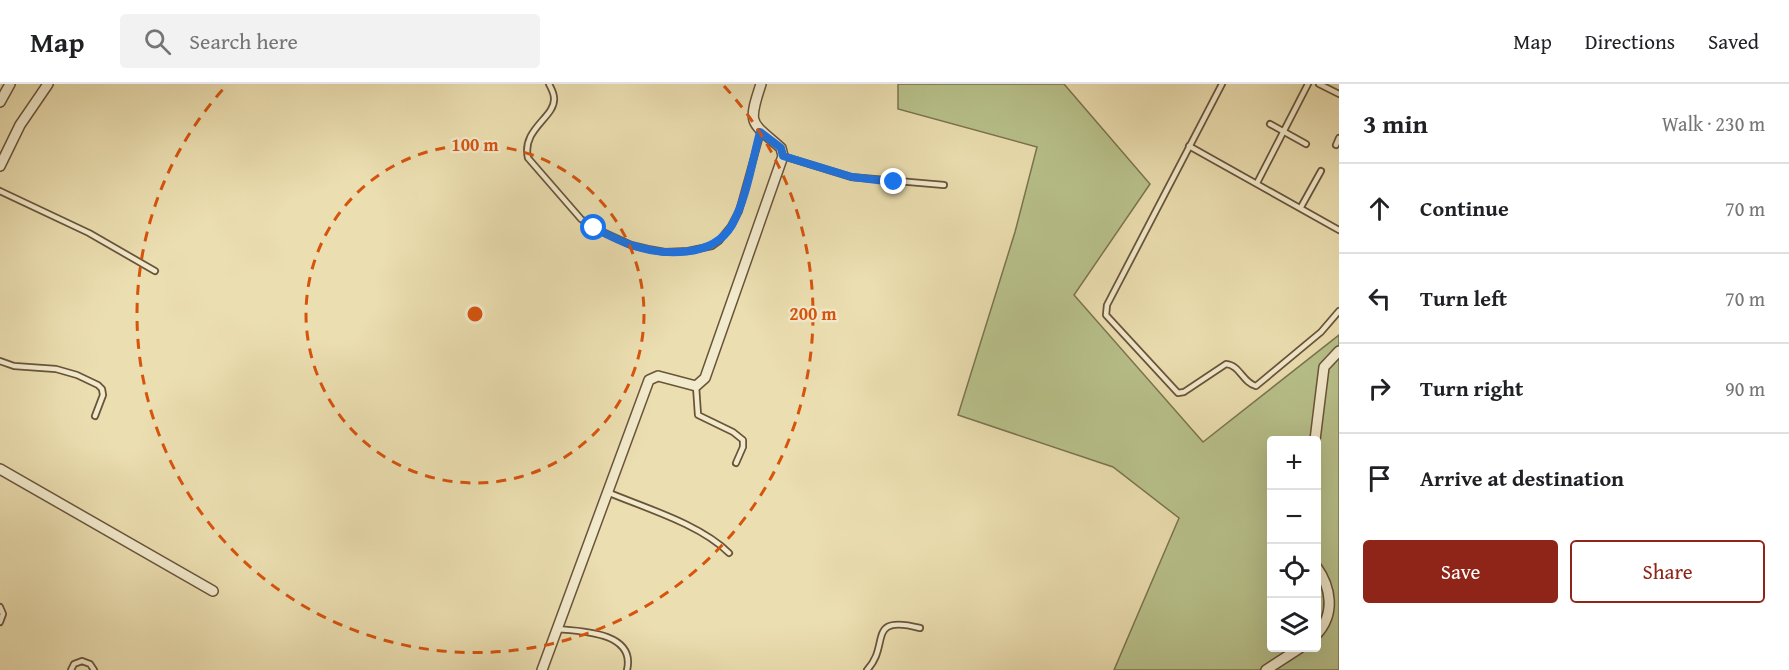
<!DOCTYPE html>
<meta charset="utf-8">
<style>
body{margin:0;font-family:"Gentium Book Plus",serif;background:#f2f2f2;color:#202124}
.controls{position:absolute;right:18px;bottom:18px;display:grid;overflow:hidden;border-radius:6px;box-shadow:0 6px 24px #0002}
.controls button{width:54px;height:54px;display:grid;place-items:center;padding:0;border:0;border-bottom:2px solid #e0e0e0;background:#fff;color:#202124;font:30px sans-serif}
.stop{position:absolute;width:18px;height:18px;margin:-14px;border:4px solid #1a73e8;border-radius:50%;background:#fff}
.stop.end{background:#1a73e8;border-color:#fff;box-shadow:0 2px 6px #0008}
.list{margin:0;padding:0;list-style:none}
h2{display:flex;justify-content:space-between;align-items:center;height:78px;margin:0;padding:0 24px;font-size:26px}
h2 small{font-size:20px;font-weight:400;color:#757577}
.list li{display:grid;grid-template-columns:39px 1fr auto;gap:18px;align-items:center;box-sizing:border-box;height:90px;padding:0 24px;border-top:2px solid #e0e0e0}
.list b{display:block;font-size:22px;white-space:nowrap}
.list em{font-size:20px;font-style:normal;color:#757577}
.actions{display:flex;gap:12px;padding:18px 24px}
.actions a{flex:1;padding:14px 0;border:2px solid #8f2418;border-radius:6px;text-align:center;font-size:21px;color:#8f2418}
.actions .main{background:#8f2418;color:#fff}
.icon{flex:none;width:33px;height:33px;fill:none;stroke:currentColor;stroke-width:2;stroke-linecap:round;stroke-linejoin:round}
.map{position:relative;flex:none;width:1339px;height:586px;overflow:hidden}
header{display:flex;align-items:center;gap:36px;box-sizing:border-box;height:84px;padding:0 30px;background:#fff;border-bottom:2px solid #e0e0e0}
header strong{font-size:28px}
nav{display:flex;gap:33px;margin-inline-start:auto;font-size:21px}
.search{width:420px;height:54px;background:#f2f2f2;display:flex;align-items:center;gap:15px;box-sizing:border-box;padding:0 21px;border-radius:6px;color:#757577;font-size:22px}
main{display:flex}
aside{flex:1;background:#fff}
.map>svg:first-child{display:block}
.green{fill:#b8c18b;stroke:#7b744f;stroke-width:1.5;fill-rule:evenodd}
.lines{fill:none;stroke-linecap:round;stroke-linejoin:round}
.service-casing{stroke:#69543a;stroke-width:8}
.minor-casing{stroke:#69543a;stroke-width:12}
.service{stroke:#f2eacc;stroke-width:4.5}
.minor{stroke:#f2eacc;stroke-width:9}
.route{stroke:#1a73e8;stroke-width:8}
.ring{fill:none;stroke:#d7540d;stroke-width:3;stroke-dasharray:10 8}
.centre{fill:#d7540d;stroke:#f2eacc;stroke-width:3}
.ring-label{font-size:18px;text-anchor:middle;font-weight:bold;fill:#d7540d;stroke:#f2eacc;stroke-width:4.5;stroke-linejoin:round;paint-order:stroke}
</style>
<header>
<strong>Map</strong>
<div class="search"><svg class="icon" aria-label="search" viewBox="0 0 24 24"><circle cx="10" cy="10" r="6"/><path d="M15 15l6 6"/></svg>Search here</div>
<nav><a>Map</a><a>Directions</a><a>Saved</a></nav>
</header>
<main>
<div class="map">
<svg width="1339" height="586" viewBox="0 0 1339 586">
<rect width="100%" height="100%" fill="#ebdeb0"/>
<filter id="stains"><feTurbulence type="fractalNoise" baseFrequency=".00333" numOctaves="4"/><feColorMatrix values="0 0 0 0 .2 0 0 0 0 .09 0 0 0 0 .02 0 0 0 .5 -.17"/></filter>
<radialGradient id="worn" r=".72"><stop offset=".6" stop-color="#630" stop-opacity="0"/><stop offset="1" stop-color="#630" stop-opacity=".3"/></radialGradient>
<path class="green" d="M898 0H1064L1150 100 1074 211 1203 358 1339 251V586H1114L1179 434 1113 383 958 331 1015 148 1037 63 898 25ZM1272 356H1316V564H1272Z"/>
<g class="lines">
<g class="service-casing">
<g id="service">
<path d="M549 0C551 4 554 9 554 14 556 33 521 45 528 74L581 135 594 144 631 161 648 165 665 168 688 167 712 162 719 157 731 142 739 127 761 48"/>
<path d="M1222 0 1107 221 1106 231 1178 309 1184 308 1226 280C1240 281 1243 299 1256 302L1321 248 1339 227"/>
<path d="M1319 0 1339 10"/>
<path d="M1270 40 1306 60"/>
<path d="M1336 61 1339 54"/>
<path d="M1189 62 1339 146"/>
<path d="M783 72 851 93 944 101"/>
<path d="M1257 99 1308 0"/>
<path d="M0 107 89 149 155 187"/>
<path d="M1301 123 1321 87"/>
<path d="M0 277 14 282 56 285 77 291 98 301 102 305 103 311 95 332"/>
<path d="M696 302 698 331 733 348 743 356V363L736 379"/>
<path d="M607 408C645 424 700 440 729 469"/>
<path d="M0 523 3 530 0 538"/>
<path d="M557 545C581 547 636 548 627 586"/>
<path d="M71 586 74 580 82 577 90 580 94 586"/>
<path d="M867 586C891 561 865 530 920 544"/>
</g>
</g>
<g class="minor-casing">
<g id="minor">
<path d="M0 18 10 0"/>
<path d="M0 82 20 41 48 0"/>
<path d="M1315 356 1324 283 1339 267"/>
<path d="M0 385 213 507"/>
<path d="M1316 482C1331 503 1336 530 1316 551"/>
<path d="M542 586 649 296 658 292 696 302 705 294 783 72 781 64C751 37 747 42 761 0"/>
<path d="M1266 586 1300 564"/>
</g>
</g>
<use href="#service" class="service"/>
<use href="#minor" class="minor"/>
</g>
<g class="lines">
<path class="route" d="M594 144C606 150 619 157 631 161 664 172 713 174 732 141 747 113 752 78 760 48L781 64 783 72 852 93 894 98"/>
</g>
<g class="ring">
<circle cx="475" cy="230" r="169"/>
<path d="M724 2A338 338 0 1 1 226 2"/>
</g>
<circle cx="475" cy="230" r="9" class="centre"/>
<g class="ring-label">
<text x="475" y="67">100 m</text>
<text x="813" y="236">200 m</text>
</g>
<rect width="100%" height="100%" filter="url(#stains)"/>
<rect width="100%" height="100%" fill="url(#worn)"/>
</svg>
<div class="controls">
<button>+</button>
<button>−</button>
<button><svg class="icon" aria-label="locate" viewBox="0 0 24 24"><circle cx="12" cy="12" r="6"/><path d="M12 2v4M12 18v4M2 12h4M18 12h4"/></svg></button>
<button><svg class="icon" aria-label="layers" viewBox="0 0 24 24"><path d="M12 4l9 5-9 5-9-5zM3 14l9 5 9-5"/></svg></button>
</div>
<div class="stop" style="left:594px;top:144px"></div>
<div class="stop end" style="left:894px;top:98px"></div>
</div>
<aside>
<h2>3 min<small>Walk · 230 m</small></h2>
<ul class="list">
<li><svg class="icon" aria-label="ahead" viewBox="0 0 24 24"><path d="M12 20V5M6 11l6-6 6 6"/></svg><div><b>Continue</b></div><em>70 m</em></li>
<li><svg class="icon" aria-label="left" viewBox="0 0 24 24"><path d="M17 20v-9H6M10 6l-5 5 5 5"/></svg><div><b>Turn left</b></div><em>70 m</em></li>
<li><svg class="icon" aria-label="right" viewBox="0 0 24 24"><path d="M7 20v-9h11M14 6l5 5-5 5"/></svg><div><b>Turn right</b></div><em>90 m</em></li>
<li><svg class="icon" aria-label="arrive" viewBox="0 0 24 24"><path d="M6 21V4h12l-3 4 3 4H6"/></svg><div><b>Arrive at destination</b></div></li>
</ul>
<div class="actions"><a class="main">Save</a><a>Share</a></div>
</aside>
</main>
